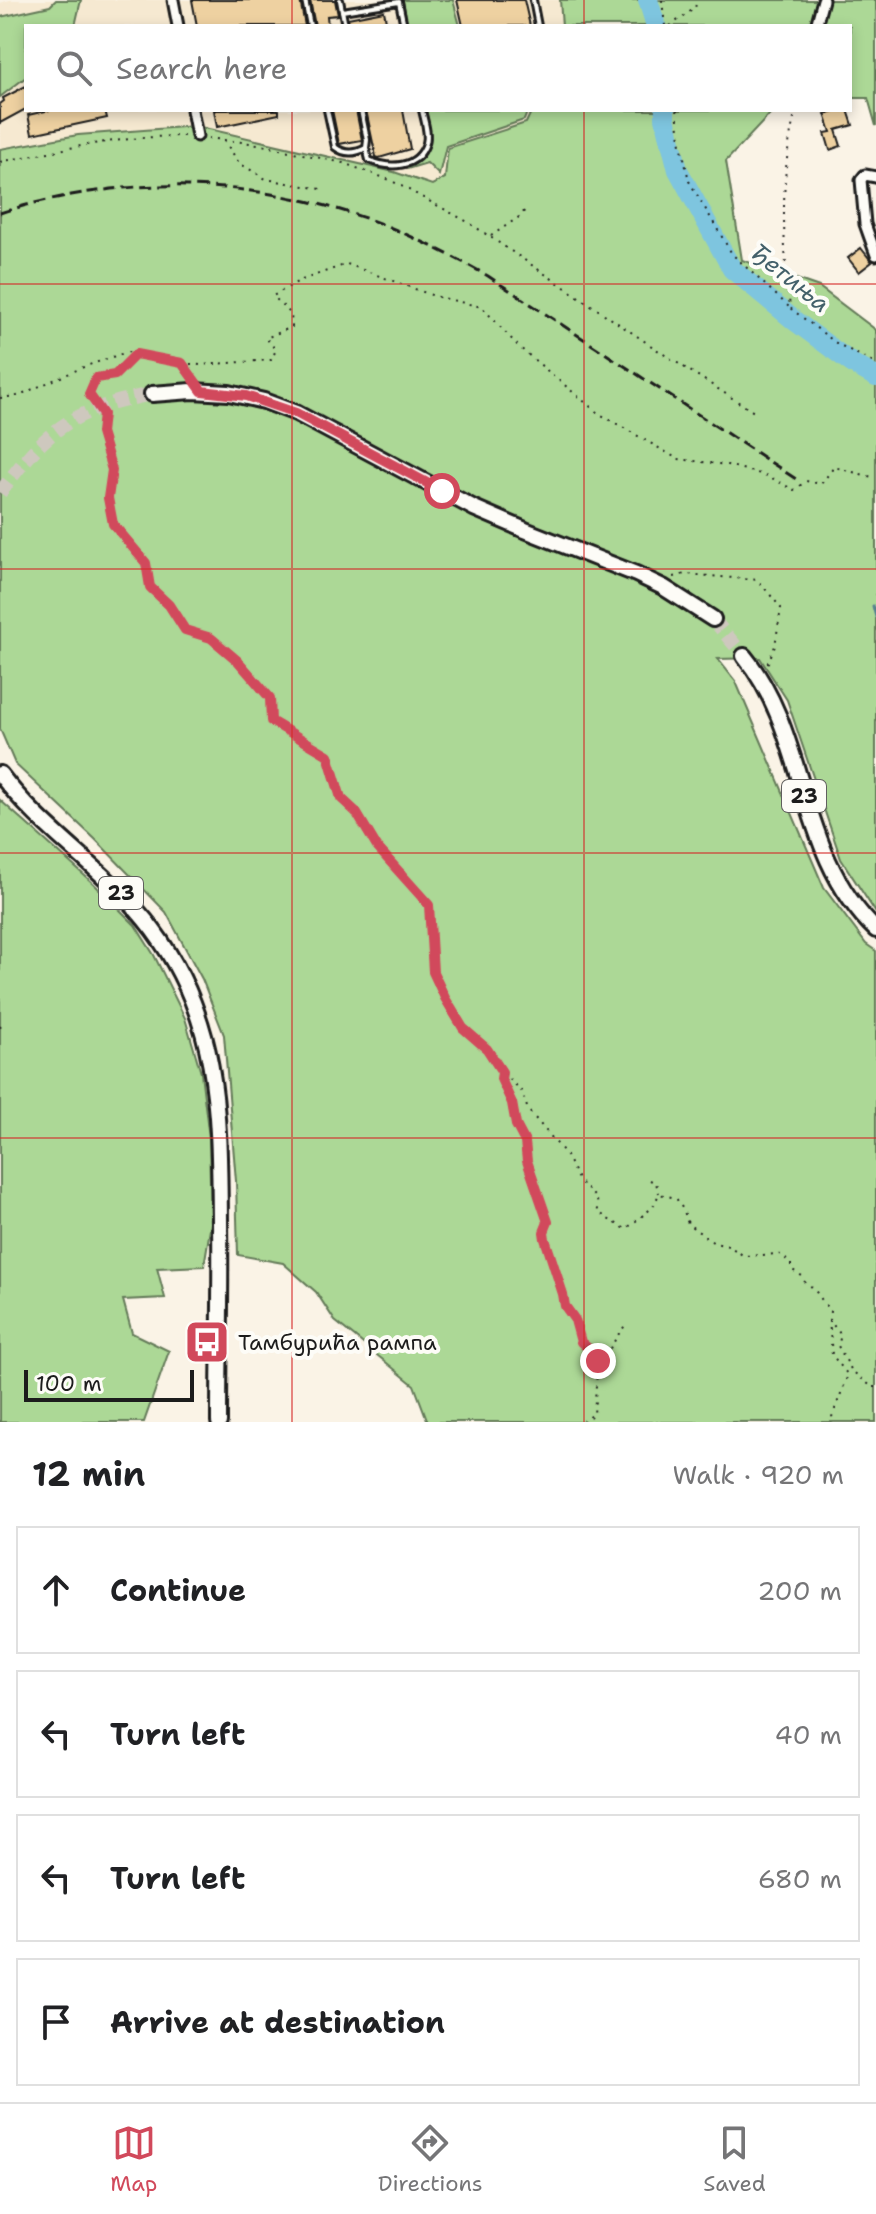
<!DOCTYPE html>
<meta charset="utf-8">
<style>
body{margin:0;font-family:"Shantell Sans",sans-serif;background:#f2f2f2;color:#202124}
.scale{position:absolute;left:24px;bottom:20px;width:170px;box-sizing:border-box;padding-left:8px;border:4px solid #1c1c1c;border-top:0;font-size:22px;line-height:28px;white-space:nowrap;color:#1c1c1c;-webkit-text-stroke:6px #fdfcf7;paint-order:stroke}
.stop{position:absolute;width:24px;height:24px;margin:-18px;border:6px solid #d1495b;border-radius:50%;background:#fff}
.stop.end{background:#d1495b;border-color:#fff;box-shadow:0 2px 8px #0008}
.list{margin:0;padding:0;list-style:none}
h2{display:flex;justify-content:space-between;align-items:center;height:104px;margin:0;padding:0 32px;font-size:34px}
h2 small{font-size:26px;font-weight:400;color:#757577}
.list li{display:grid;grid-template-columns:52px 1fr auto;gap:24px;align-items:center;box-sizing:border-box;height:128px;margin:0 16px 16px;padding:0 16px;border:2px solid #e0e0e0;border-radius:0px}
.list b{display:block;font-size:30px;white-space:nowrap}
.list em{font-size:26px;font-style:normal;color:#757577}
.icon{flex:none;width:44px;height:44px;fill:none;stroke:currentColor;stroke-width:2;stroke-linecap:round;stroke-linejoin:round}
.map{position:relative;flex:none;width:876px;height:1422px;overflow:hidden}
.search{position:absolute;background:#fff;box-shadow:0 4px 12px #0003;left:24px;right:24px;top:24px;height:88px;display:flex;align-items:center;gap:20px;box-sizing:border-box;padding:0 28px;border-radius:0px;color:#757577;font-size:30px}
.sheet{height:680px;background:#fff}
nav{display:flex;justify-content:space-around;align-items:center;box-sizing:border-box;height:112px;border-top:2px solid #e0e0e0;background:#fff;font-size:22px;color:#757577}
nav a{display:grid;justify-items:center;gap:4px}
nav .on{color:#d1495b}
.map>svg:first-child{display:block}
.built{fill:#f6e9d1}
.green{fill:#acd896;stroke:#647a59;stroke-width:2}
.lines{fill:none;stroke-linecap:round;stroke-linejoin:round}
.stream{stroke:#578191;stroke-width:3}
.river{stroke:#7ec5df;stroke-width:20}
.building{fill:#eed1a1;stroke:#1c1c1c;stroke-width:2}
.primary-tunnel{stroke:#cec8be;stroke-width:14;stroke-dasharray:14 7;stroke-linecap:butt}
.lane-casing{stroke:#1c1c1c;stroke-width:10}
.street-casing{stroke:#1c1c1c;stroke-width:15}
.primary-casing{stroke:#1c1c1c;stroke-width:20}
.path{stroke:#1c1c1c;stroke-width:2;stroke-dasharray:2 6;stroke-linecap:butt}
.lane{stroke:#fdfcf7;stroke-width:4}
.street{stroke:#fdfcf7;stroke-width:9}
.primary{stroke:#fdfcf7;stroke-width:14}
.rail{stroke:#1c1c1c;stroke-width:3;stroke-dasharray:12 6;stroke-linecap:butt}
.route{stroke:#d1495b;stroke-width:10}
.grid{fill:none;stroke:#d62828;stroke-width:2;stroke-opacity:0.55}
.labels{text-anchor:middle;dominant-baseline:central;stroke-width:8;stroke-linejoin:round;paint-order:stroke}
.shield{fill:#fdfcf7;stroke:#605f5e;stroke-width:2}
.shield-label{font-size:20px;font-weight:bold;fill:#1c1c1c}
.poi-label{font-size:22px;fill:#1c1c1c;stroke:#fdfcf7;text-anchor:start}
.water-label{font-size:24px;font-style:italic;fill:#43606a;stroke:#fdfcf7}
</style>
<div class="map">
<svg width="876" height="1422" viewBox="0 0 876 1422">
<rect width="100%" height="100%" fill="#faf3e6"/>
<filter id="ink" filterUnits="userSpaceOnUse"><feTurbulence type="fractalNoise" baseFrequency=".0125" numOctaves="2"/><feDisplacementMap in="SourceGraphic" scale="16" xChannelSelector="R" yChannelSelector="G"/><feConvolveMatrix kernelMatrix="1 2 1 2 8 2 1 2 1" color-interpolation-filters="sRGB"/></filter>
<g filter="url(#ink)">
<path class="built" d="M10 0H560L562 26H26V110H532L526 123 448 148 445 178 432 185 394 172 78 135 0 149V3Z"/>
<g class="green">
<path d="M56 0H81L75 26H26V77L0 97V17L50 6Z"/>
<path d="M403 0H453L460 26H408Z"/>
<path d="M560 0H876V126L868 98H850V26H562Z"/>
<path d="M426 110H528L524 120 446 146 439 175 427 163 407 169C436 151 432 140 426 110Z"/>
<path d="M532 110H774L726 161 742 260 819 287 876 330V913L841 859 787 700 760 658 718 659 736 682 824 888 866 944 876 951V1422H428L414 1385 335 1321 316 1292 283 1263 238 1255 236 1181 224 1035 202 979 166 912 95 839 15 764 0 729V149L78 135 196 126 394 172 432 185 445 178 448 148 526 123Z"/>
<path d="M0 800 94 884 135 925 154 955 185 1018 201 1073 209 1138 211 1223 204 1266 157 1268 165 1298 123 1300 132 1333 169 1351 144 1422H0Z"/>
</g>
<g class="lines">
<path class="stream" d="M873 606 876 617"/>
<g class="river">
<path d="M648 0 656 26"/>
<path d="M665 110V118L678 170 732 269 795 321 853 364 876 377"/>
</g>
</g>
<g class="building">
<path d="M192 0H300L305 26H197Z"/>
<path d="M310 0H335L338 15 327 16 328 26H315Z"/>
<path d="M457 0H524L530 26H463Z"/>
<path d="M384 11 387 26H350L348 18Z"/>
<path d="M26 86V109L0 123V104L4 101 3 98Z"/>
<path d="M50 110H105L107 118 32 134 28 115Z"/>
<path d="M214 110H279V114L217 127Z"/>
<path d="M332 110H356L362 140 339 144Z"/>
<path d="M366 110H403L410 149 379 158 376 157Z"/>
<path d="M838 110H848L853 125 836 130 841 146 830 150 825 133 831 132 825 114Z"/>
<path d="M861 248 872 262 859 272 848 258Z"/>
</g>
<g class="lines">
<g class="primary-tunnel">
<path d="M0 493C47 428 73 410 152 394"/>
<path d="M713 619 744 656"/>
</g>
<g class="lane-casing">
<g id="lane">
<path d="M305 0 310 26"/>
<path d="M340 0 345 26"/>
<path d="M533 0 538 26"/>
<path d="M399 2 404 26"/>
<path d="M342 11 399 2"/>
<path d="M327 110 335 147C344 154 355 154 366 148L367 140 361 110"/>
<path d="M366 148 369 160C389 169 418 169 426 143 429 133 424 120 422 110"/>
</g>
</g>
<g class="street-casing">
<g id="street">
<path d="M173 0 178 26"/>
<path d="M816 26 823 0"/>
<path d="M192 110 197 136"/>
<path d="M876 177 865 175 861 180 865 224 876 255"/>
</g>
</g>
<g class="primary-casing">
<g id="primary">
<path d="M152 394 192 391 229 393 264 401 296 413 474 508 525 530 636 574 663 587 713 619"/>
<path d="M744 656C809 736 796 853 876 930"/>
<path d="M0 774C44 833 109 871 153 930 220 1020 219 1114 220 1221 221 1288 219 1355 219 1422"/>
</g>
</g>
<g class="path">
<path d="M662 0 665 26"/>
<path d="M670 26 695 8 697 0"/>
<path d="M677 110 680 139 689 181 732 254 789 307"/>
<path d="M796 110C779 177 783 240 790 308L836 343 876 364"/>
<path d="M208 138 258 144 343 163 390 180 468 222 662 353 757 414"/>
<path d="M224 140 239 163 266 179 321 189"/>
<path d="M0 162C62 149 122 136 185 136"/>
<path d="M491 236 522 215 524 211"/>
<path d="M136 354 115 375 96 378 89 394 103 414 101 433 112 470 108 498 113 524 146 563 150 587 169 605 185 630 211 638 238 661 270 698 271 721 328 755 341 798 356 812 377 847 429 905 433 972 445 998 463 1028 487 1049 502 1072 521 1090 528 1110 564 1152 579 1181 597 1199 598 1211 606 1218 626 1229 653 1207 659 1194 676 1198 684 1211 688 1224 714 1243 729 1246 744 1256 779 1254 791 1263V1269L802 1276 803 1281C816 1287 821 1301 830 1311L829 1320 841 1335 838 1346 852 1371 872 1387H876"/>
<path d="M182 363 200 365 271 360 276 350 266 338 292 327 291 314 273 296 299 281 347 264 434 296 482 307 519 347 598 413 678 459 727 465 768 476 794 490 806 481 821 484 834 467 876 478"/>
<path d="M0 398 17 396 86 366 127 352 182 363 193 376"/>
<path d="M674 577 685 574 758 580 781 608 775 646 766 667"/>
<path d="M0 1026 2 1030"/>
<path d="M501 1074V1079L512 1103 516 1125 525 1142 527 1161 534 1179 536 1191 548 1222 544 1232 545 1239 563 1294 565 1306 575 1320 581 1342 598 1357 594 1414 582 1422"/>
<path d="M650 1180 656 1183 659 1193"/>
<path d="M829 1320 832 1355 848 1375 832 1417V1422"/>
<path d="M599 1360C612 1351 615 1335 627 1324"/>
</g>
<use href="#lane" class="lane"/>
<use href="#street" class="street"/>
<use href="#primary" class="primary"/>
<path class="rail" d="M0 213C126 172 267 178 389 227 423 241 456 258 488 276L796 479"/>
</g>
</g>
<g class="lines" filter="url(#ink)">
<path class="route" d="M442 491 296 413 246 396 202 391 182 363 136 354 115 375 96 378 89 394 103 414 101 433 112 470 108 498 113 524 146 563 150 587 169 605 185 630 211 638 238 661 270 698 271 721 328 755 341 798 356 812 377 847 429 905 433 972 445 998 463 1028 487 1049 502 1072 501 1079 512 1103 516 1125 525 1142 527 1161 548 1222 544 1232 545 1239 563 1294 565 1306 575 1320 581 1342 598 1357V1361"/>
</g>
<path class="grid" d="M292 0V26M584 0V26M292 110V1422M584 110V1422M0 284H876M0 569H876M0 853H876M0 1138H876"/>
<defs>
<g id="bus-square" transform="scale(2.3)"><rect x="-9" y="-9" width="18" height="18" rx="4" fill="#d1495b" stroke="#fdfcf7"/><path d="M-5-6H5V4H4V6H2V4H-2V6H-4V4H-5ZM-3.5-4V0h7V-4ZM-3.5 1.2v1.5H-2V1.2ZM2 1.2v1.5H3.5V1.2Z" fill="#fff"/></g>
</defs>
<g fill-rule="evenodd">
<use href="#bus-square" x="207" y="1342"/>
</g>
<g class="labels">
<g class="shield">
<rect x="782" y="780" width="44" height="32" rx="6"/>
<rect x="99" y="877" width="44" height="32" rx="6"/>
</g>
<g class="shield-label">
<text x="804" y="796">23</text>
<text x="121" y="893">23</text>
</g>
<g class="poi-label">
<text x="238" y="1342">Тамбурића рампа</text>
</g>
<g class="water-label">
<text transform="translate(790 278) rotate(39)">Ђетиња</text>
</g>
</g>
</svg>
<div class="scale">100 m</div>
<div class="stop" style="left:442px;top:491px"></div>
<div class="stop end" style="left:598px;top:1361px"></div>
<div class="search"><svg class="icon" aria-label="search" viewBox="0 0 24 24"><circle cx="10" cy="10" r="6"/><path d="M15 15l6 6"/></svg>Search here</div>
</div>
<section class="sheet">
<h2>12 min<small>Walk · 920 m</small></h2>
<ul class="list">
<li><svg class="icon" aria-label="ahead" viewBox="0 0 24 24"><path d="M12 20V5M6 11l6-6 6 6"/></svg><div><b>Continue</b></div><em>200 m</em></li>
<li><svg class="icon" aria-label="left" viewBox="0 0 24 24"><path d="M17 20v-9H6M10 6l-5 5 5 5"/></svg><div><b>Turn left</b></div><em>40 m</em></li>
<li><svg class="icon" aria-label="left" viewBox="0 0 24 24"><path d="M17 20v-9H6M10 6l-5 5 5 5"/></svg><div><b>Turn left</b></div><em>680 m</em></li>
<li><svg class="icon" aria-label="arrive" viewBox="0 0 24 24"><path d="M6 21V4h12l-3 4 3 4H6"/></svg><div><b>Arrive at destination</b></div></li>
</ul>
</section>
<nav>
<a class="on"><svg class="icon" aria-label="map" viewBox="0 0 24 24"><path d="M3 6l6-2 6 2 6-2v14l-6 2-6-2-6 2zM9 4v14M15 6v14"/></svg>Map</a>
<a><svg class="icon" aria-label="directions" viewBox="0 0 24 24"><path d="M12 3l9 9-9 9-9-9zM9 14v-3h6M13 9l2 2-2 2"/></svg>Directions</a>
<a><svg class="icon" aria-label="saved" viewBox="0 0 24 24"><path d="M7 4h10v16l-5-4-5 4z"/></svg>Saved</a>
</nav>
